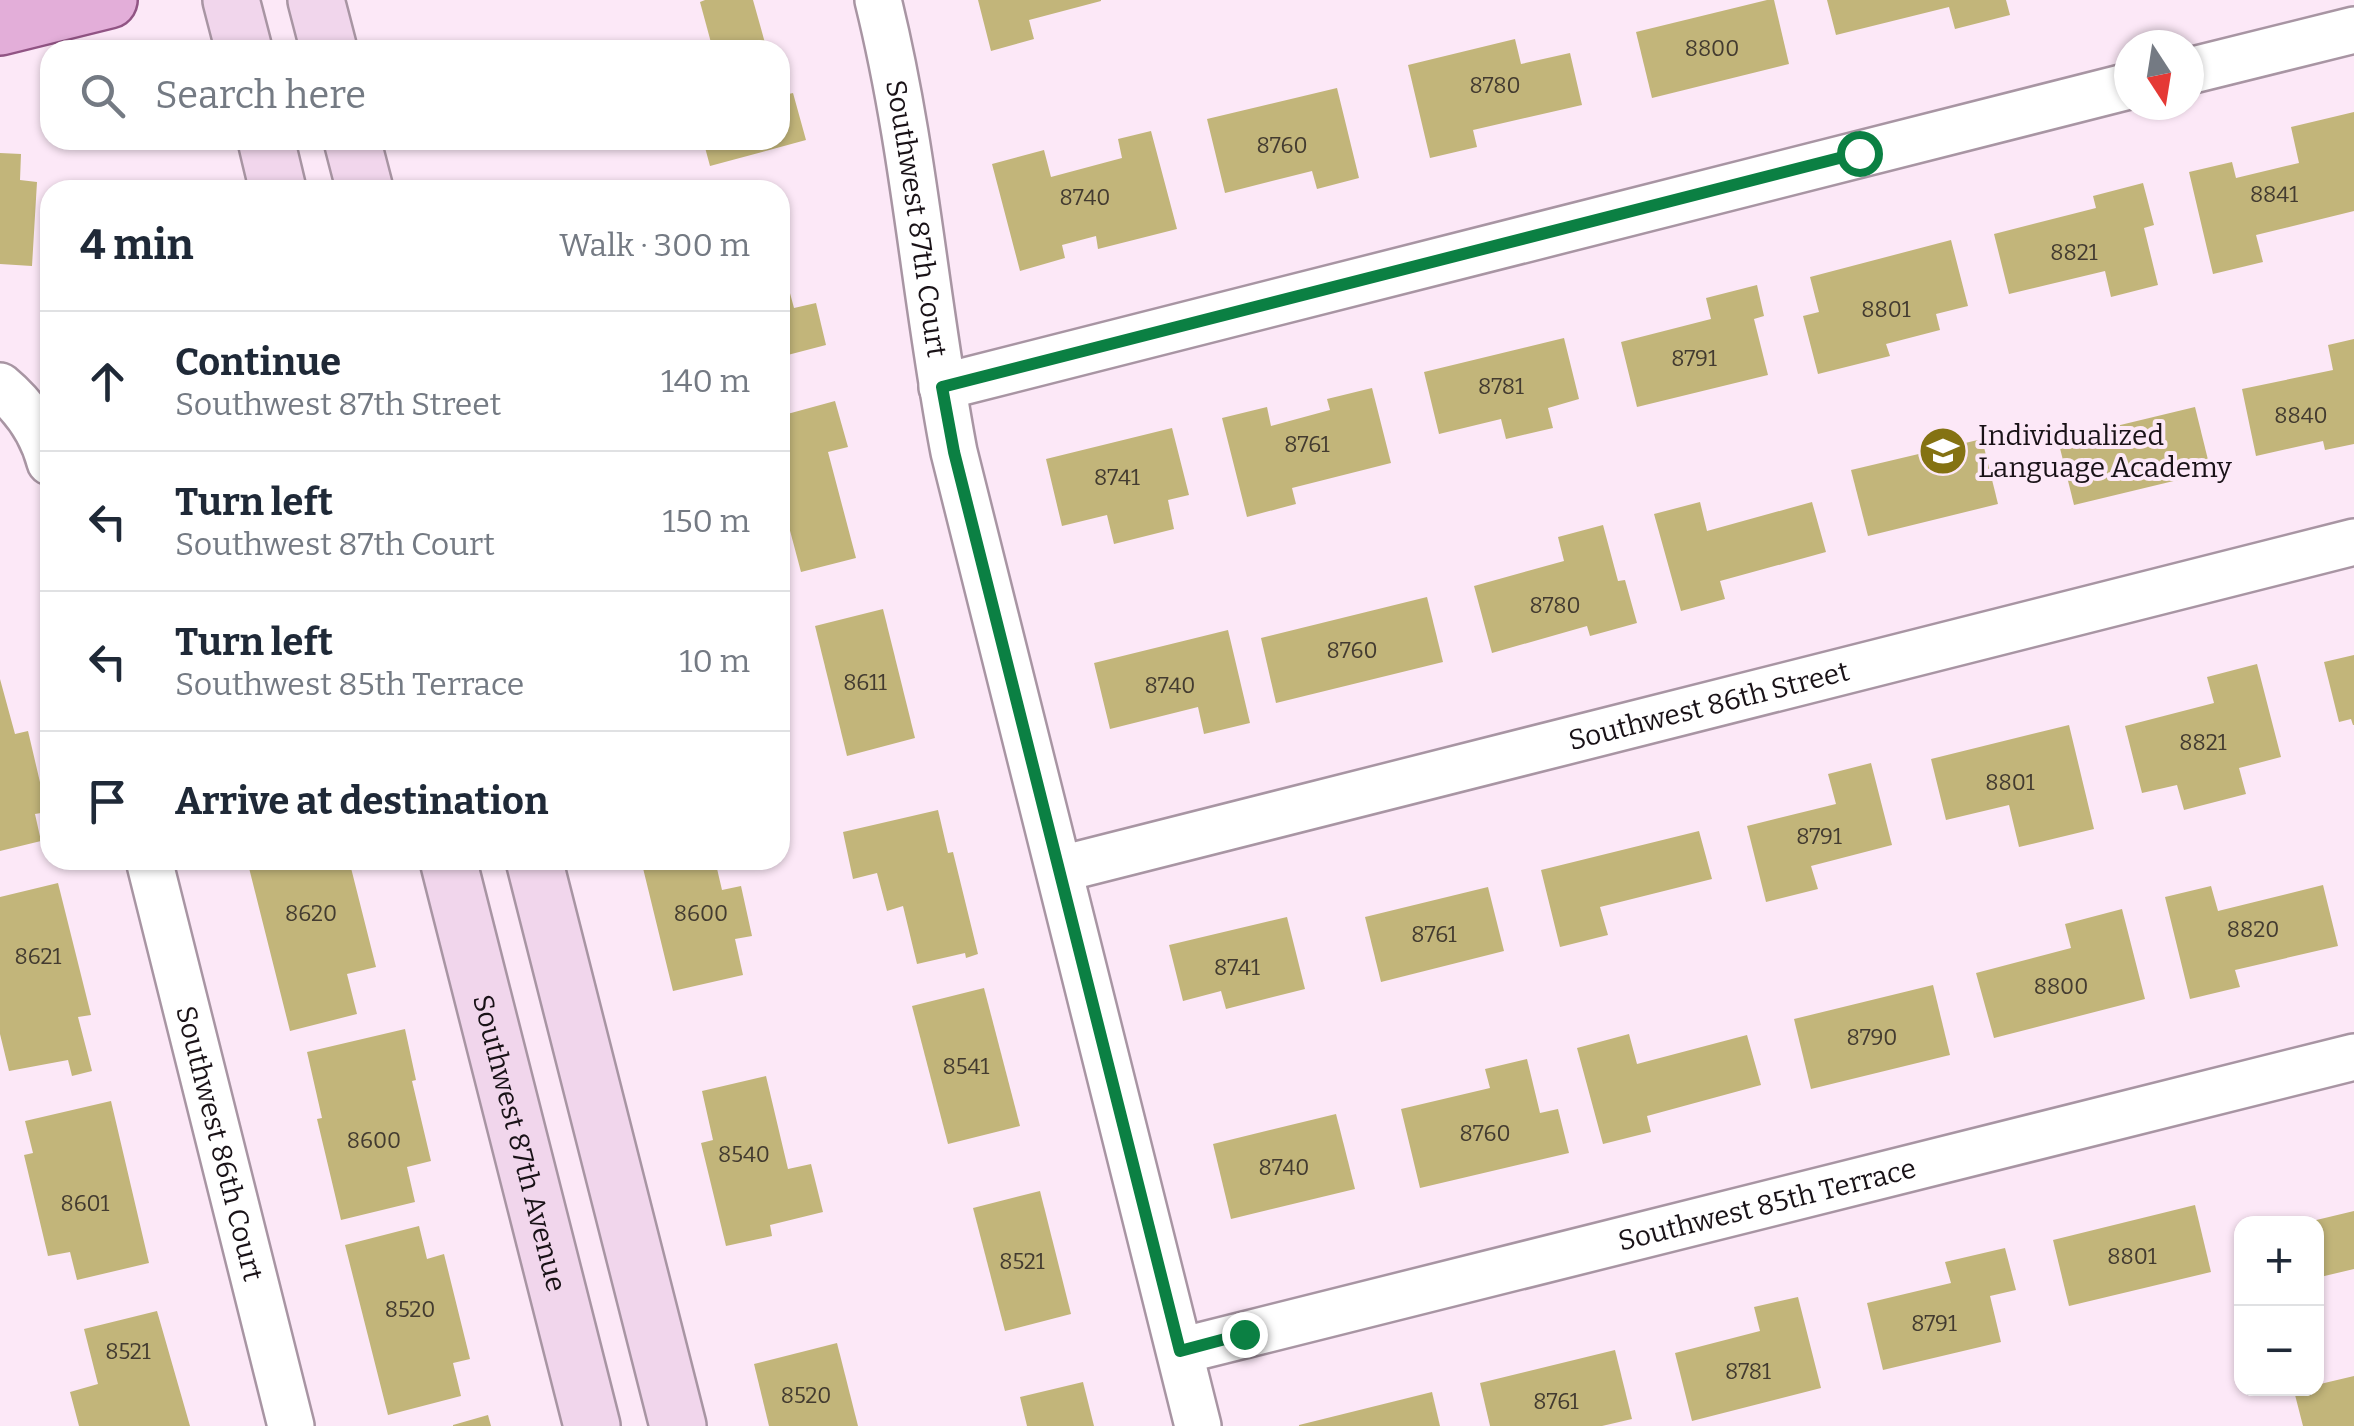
<!DOCTYPE html>
<meta charset="utf-8">
<style>
body{margin:0;font-family:Bitter,serif;background:#f2f2f3;color:#1f2937}
.controls{position:absolute;right:30px;bottom:30px;display:grid;overflow:hidden;border-radius:20px;box-shadow:0 2px 8px #0004}
.controls button{width:90px;height:90px;display:grid;place-items:center;padding:0;border:0;border-bottom:2px solid #e0e1e3;background:#fff;color:#1f2937;font:50px sans-serif}
.compass{position:absolute;left:2114px;top:30px;width:90px;height:90px;border-radius:50%;background:#fff;box-shadow:0 2px 8px #0004;rotate:168deg}
.stop{position:absolute;width:30px;height:30px;margin:-22px;border:8px solid #0b8043;border-radius:50%;background:#fff}
.stop.end{background:#0b8043;border-color:#fff;box-shadow:0 2px 10px #0008}
.list{margin:0;padding:0;list-style:none}
h2{display:flex;justify-content:space-between;align-items:center;height:130px;margin:0;padding:0 40px;font-size:42px}
h2 small{font-size:32px;font-weight:400;color:#747a83}
.list li{display:grid;grid-template-columns:65px 1fr auto;gap:30px;align-items:center;box-sizing:border-box;height:140px;padding:0 40px;border-top:2px solid #e0e1e3}
.list b{display:block;font-size:38px;white-space:nowrap}
.list p{margin:0;font-size:32px;white-space:nowrap;color:#747a83}
.list em{font-size:32px;font-style:normal;color:#747a83}
.icon{flex:none;width:55px;height:55px;fill:none;stroke:currentColor;stroke-width:2;stroke-linecap:round;stroke-linejoin:round}
.map{position:relative;flex:none;width:2354px;height:1426px;overflow:hidden}
.search{position:absolute;background:#fff;box-shadow:0 2px 8px #0004;left:40px;top:40px;width:750px;height:110px;display:flex;align-items:center;gap:25px;box-sizing:border-box;padding:0 35px;border-radius:30px;color:#747a83;font-size:38px}
.panel{position:absolute;background:#fff;box-shadow:0 2px 8px #0004;left:40px;top:180px;width:750px;height:690px;border-radius:30px}
.map>svg:first-child{display:block}
.building{fill:#c2b57a}
.lines{fill:none;stroke-linecap:round;stroke-linejoin:round}
.street-casing{stroke:#a895a3;stroke-width:50}
.secondary-casing{stroke:#a895a3;stroke-width:60}
.primary-casing{stroke:#915484;stroke-width:60}
.street{stroke:#fff;stroke-width:45}
.secondary{stroke:#f1d6ec;stroke-width:55}
.primary{stroke:#e3aed9;stroke-width:55}
.route{stroke:#0b8043;stroke-width:12}
.labels{text-anchor:middle;dominant-baseline:central;stroke-width:8;stroke-linejoin:round;paint-order:stroke}
.number-label{font-size:22px;fill:#433b30}
.street-label{font-size:28px;fill:#191217;stroke:#fce8f7}
.poi-label{font-size:28px;fill:#191217;stroke:#fce8f7;text-anchor:start}
</style>
<div class="map">
<svg width="2354" height="1426" viewBox="0 0 2354 1426">
<rect width="100%" height="100%" fill="#fce8f7"/>
<g class="building">
<path d="M705 0H753L767 50H713L700 2Z"/>
<path d="M978 0H1101V1L1029 20 1034 39 991 51Z"/>
<path d="M1767 0H1774L1789 64 1652 98 1636 32Z"/>
<path d="M1827 0H2006L2010 15 1955 29 1949 7 1836 35Z"/>
<path d="M1515 39 1521 64 1570 53 1582 105 1473 130 1477 147 1430 158 1408 65Z"/>
<path d="M1337 88 1359 178 1317 189 1312 171 1225 193 1207 119Z"/>
<path d="M793 93 806 140 710 166 703 140H780V96Z"/>
<path d="M2354 112V211L2256 235 2263 262 2213 274 2189 172 2232 162 2236 178 2299 163 2291 127Z"/>
<path d="M1151 131 1177 229 1098 249 1096 236 1062 245 1065 258 1020 271 992 164 1044 150 1051 177 1122 158 1118 139Z"/>
<path d="M0 153 21 154 20 180 37 182 32 266 0 264Z"/>
<path d="M2143 183 2154 225 2144 228 2158 285 2111 297 2105 271 2009 294 1994 234 2096 208 2093 196Z"/>
<path d="M1951 240 1968 306 1936 314 1940 330 1886 344 1890 356 1818 374 1803 316 1819 312 1810 277Z"/>
<path d="M780 256 794 308 816 303 826 345 780 357Z"/>
<path d="M1757 285 1764 316 1754 319 1768 375 1637 407 1621 342 1711 319 1706 298Z"/>
<path d="M1564 338 1579 399 1548 408 1553 428 1506 439 1501 419 1439 434 1424 372Z"/>
<path d="M2354 339V444L2325 450 2323 441 2256 456 2242 389 2333 370 2328 345Z"/>
<path d="M1372 388 1391 463 1292 488 1296 504 1247 517 1222 418 1267 407 1271 426 1330 410 1327 399Z"/>
<path d="M835 401 848 447 828 452 856 558 801 572 780 493V416Z"/>
<path d="M2195 407 2211 472 2074 505 2058 440Z"/>
<path d="M1172 428 1189 495 1168 500 1174 529 1114 544 1107 515 1062 526 1046 459Z"/>
<path d="M1982 439 1998 504 1868 536 1851 470Z"/>
<path d="M1700 502 1707 531 1812 502 1826 552 1720 581 1725 599 1681 611 1654 514Z"/>
<path d="M1603 525 1618 581 1625 580 1637 623 1590 636 1587 626 1492 653 1474 586 1564 561 1558 537Z"/>
<path d="M1427 597 1443 662 1276 703 1261 638Z"/>
<path d="M883 609 915 738 847 756 815 626Z"/>
<path d="M1228 630 1250 723 1204 734 1198 707 1110 729 1094 663Z"/>
<path d="M2354 655V725H2353L2351 719 2339 722 2324 662Z"/>
<path d="M2257 664 2281 757 2239 768 2246 794 2184 810 2177 785 2142 793 2125 726 2214 703 2207 677Z"/>
<path d="M0 679 15 734 28 731 47 812 35 814 41 841 0 851Z"/>
<path d="M2069 725 2094 829 2019 847 2009 805 1946 820 1931 759Z"/>
<path d="M1871 763 1892 845 1811 866 1818 889 1766 902 1747 826 1836 804 1828 774Z"/>
<path d="M938 810 948 853 953 852 978 954 966 958 965 953 917 964 903 906 887 911 877 873 853 879 843 832Z"/>
<path d="M1699 831 1712 879 1600 907 1608 935 1560 947 1541 870Z"/>
<path d="M247 860H349L376 967 347 974 357 1014 290 1031Z"/>
<path d="M641 860H715L722 890 741 886 752 936 735 939 743 975 673 991Z"/>
<path d="M58 883 91 1015 78 1017 92 1071 72 1076 68 1060 9 1071 0 1034V897Z"/>
<path d="M2323 885 2338 946 2235 970 2240 987 2190 999 2165 897 2211 886 2218 911Z"/>
<path d="M1488 887 1504 951 1381 982 1365 917Z"/>
<path d="M2122 909 2145 999 1994 1038 1976 973 2071 948 2065 924Z"/>
<path d="M1287 917 1305 989 1226 1009 1221 991 1183 1001 1169 945Z"/>
<path d="M1933 985 1950 1055 1811 1089 1794 1019Z"/>
<path d="M984 988 1020 1126 948 1144 912 1006Z"/>
<path d="M405 1029 416 1080 412 1081 431 1161 407 1167 415 1202 341 1220 317 1119 322 1118 307 1052Z"/>
<path d="M1629 1034 1637 1064 1747 1035 1761 1085 1647 1116 1651 1132 1603 1144 1577 1048Z"/>
<path d="M1527 1059 1540 1113 1558 1109 1569 1153 1420 1188 1401 1109 1490 1088 1485 1069Z"/>
<path d="M766 1076 788 1169 811 1164 823 1212 770 1225 772 1236 726 1246 701 1143 713 1140 702 1091Z"/>
<path d="M111 1101 149 1263 77 1280 70 1252 48 1256 24 1155 33 1153 25 1121Z"/>
<path d="M1336 1114 1355 1189 1231 1219 1213 1144Z"/>
<path d="M1040 1191 1071 1314 1005 1331 973 1208Z"/>
<path d="M2195 1205 2211 1272 2069 1306 2053 1240Z"/>
<path d="M2354 1211V1269L2316 1278V1224L2308 1222Z"/>
<path d="M419 1226 427 1259 444 1254 470 1359 453 1363 461 1396 388 1415 345 1245Z"/>
<path d="M2005 1248 2016 1290 1990 1296 2001 1342 1883 1370 1867 1303 1951 1283 1945 1262Z"/>
<path d="M1798 1297 1821 1388 1692 1421 1675 1353 1760 1331 1754 1307Z"/>
<path d="M157 1311 190 1426H79L70 1392 98 1384 84 1329Z"/>
<path d="M837 1343 858 1426H769L754 1364Z"/>
<path d="M1615 1350 1632 1419 1602 1426H1490L1480 1383Z"/>
<path d="M2354 1376V1426H2303L2294 1391 2316 1388V1385Z"/>
<path d="M1083 1382 1094 1426H1027L1020 1397Z"/>
<path d="M1432 1392 1440 1426H1299V1425Z"/>
<path d="M488 1415 491 1426H453V1425Z"/>
</g>
<g class="lines">
<g class="street-casing">
<g id="street">
<path id="s1" d="M878 0C915 149 925 301 954 452L1198 1426"/>
<path d="M2189 71 2354 30"/>
<path d="M0 386C24 406 42 431 50 462"/>
<path d="M942 387 2129 86"/>
<path id="s2" d="M149 860 291 1426"/>
<path id="s3" d="M1061 869 2354 542"/>
<path id="s4" d="M1180 1351 2354 1057"/>
</g>
</g>
<g class="secondary-casing">
<g id="secondary">
<path d="M231 0 244 50"/>
<path d="M316 0 329 50"/>
<path d="M266 140 278 190"/>
<path d="M352 140 365 190"/>
<path id="s5" d="M448 860 592 1426"/>
<path d="M534 860 678 1426"/>
</g>
</g>
<g class="primary-casing">
<path id="primary" d="M0 27 109 0"/>
</g>
<use href="#street" class="street"/>
<use href="#secondary" class="secondary"/>
<use href="#primary" class="primary"/>
</g>
<g class="lines">
<path class="route" d="M1244 1334 1180 1351 954 452 942 387 1859 153"/>
</g>
<defs>
<g id="school-disc" transform="scale(2.5)"><circle r="9.5" fill="#847212" stroke="#fce8f7"/><path d="M0-5L7-2L0 1L-7-2ZM-4 1L0 2.5L4 1V4Q0 6-4 4Z" fill="#fff"/></g>
</defs>
<g fill-rule="evenodd">
<use href="#school-disc" x="1943" y="451"/>
</g>
<g class="labels">
<g class="number-label">
<text x="1712" y="48">8800</text>
<text x="1495" y="85">8780</text>
<text x="1282" y="145">8760</text>
<text x="2274" y="194">8841</text>
<text x="1085" y="197">8740</text>
<text x="2074" y="252">8821</text>
<text x="1886" y="309">8801</text>
<text x="1694" y="358">8791</text>
<text x="1501" y="386">8781</text>
<text x="2301" y="415">8840</text>
<text x="1307" y="444">8761</text>
<text x="1117" y="477">8741</text>
<text x="1555" y="605">8780</text>
<text x="1352" y="650">8760</text>
<text x="865" y="682">8611</text>
<text x="1170" y="685">8740</text>
<text x="2203" y="742">8821</text>
<text x="2010" y="782">8801</text>
<text x="1819" y="836">8791</text>
<text x="311" y="913">8620</text>
<text x="701" y="913">8600</text>
<text x="2253" y="929">8820</text>
<text x="1434" y="934">8761</text>
<text x="38" y="956">8621</text>
<text x="1237" y="967">8741</text>
<text x="2061" y="986">8800</text>
<text x="1872" y="1037">8790</text>
<text x="966" y="1066">8541</text>
<text x="1485" y="1133">8760</text>
<text x="374" y="1140">8600</text>
<text x="744" y="1154">8540</text>
<text x="1284" y="1167">8740</text>
<text x="85" y="1203">8601</text>
<text x="2132" y="1256">8801</text>
<text x="1022" y="1261">8521</text>
<text x="410" y="1309">8520</text>
<text x="1934" y="1323">8791</text>
<text x="128" y="1351">8521</text>
<text x="1748" y="1371">8781</text>
<text x="806" y="1395">8520</text>
<text x="1556" y="1401">8761</text>
</g>
<g class="street-label">
<text stroke="none"><textPath href="#s1" startOffset="222">Southwest 87th Court</textPath></text>
<text stroke="none"><textPath href="#s3" startOffset="668">Southwest 86th Street</textPath></text>
<text stroke="none"><textPath href="#s2" startOffset="292">Southwest 86th Court</textPath></text>
<text stroke="none"><textPath href="#s5" startOffset="292">Southwest 87th Avenue</textPath></text>
<text stroke="none"><textPath href="#s4" startOffset="605">Southwest 85th Terrace</textPath></text>
</g>
<g class="poi-label">
<text x="1978" y="435">Individualized<tspan x="1978" dy="32">Language Academy</tspan></text>
</g>
</g>
</svg>
<div class="controls">
<button>+</button>
<button>−</button>
</div>
<svg class="compass" viewBox="-18 -18 36 36"><path d="M0-13l5 13h-10z" fill="#e53935"/><path d="M0 13l5-13h-10z" fill="#747a83"/></svg>
<div class="stop" style="left:1859px;top:153px"></div>
<div class="stop end" style="left:1244px;top:1334px"></div>
<div class="search"><svg class="icon" aria-label="search" viewBox="0 0 24 24"><circle cx="10" cy="10" r="6"/><path d="M15 15l6 6"/></svg>Search here</div>
<section class="panel">
<h2>4 min<small>Walk · 300 m</small></h2>
<ul class="list">
<li><svg class="icon" aria-label="ahead" viewBox="0 0 24 24"><path d="M12 20V5M6 11l6-6 6 6"/></svg><div><b>Continue</b><p>Southwest 87th Street</p></div><em>140 m</em></li>
<li><svg class="icon" aria-label="left" viewBox="0 0 24 24"><path d="M17 20v-9H6M10 6l-5 5 5 5"/></svg><div><b>Turn left</b><p>Southwest 87th Court</p></div><em>150 m</em></li>
<li><svg class="icon" aria-label="left" viewBox="0 0 24 24"><path d="M17 20v-9H6M10 6l-5 5 5 5"/></svg><div><b>Turn left</b><p>Southwest 85th Terrace</p></div><em>10 m</em></li>
<li><svg class="icon" aria-label="arrive" viewBox="0 0 24 24"><path d="M6 21V4h12l-3 4 3 4H6"/></svg><div><b>Arrive at destination</b></div></li>
</ul>
</section>
</div>
